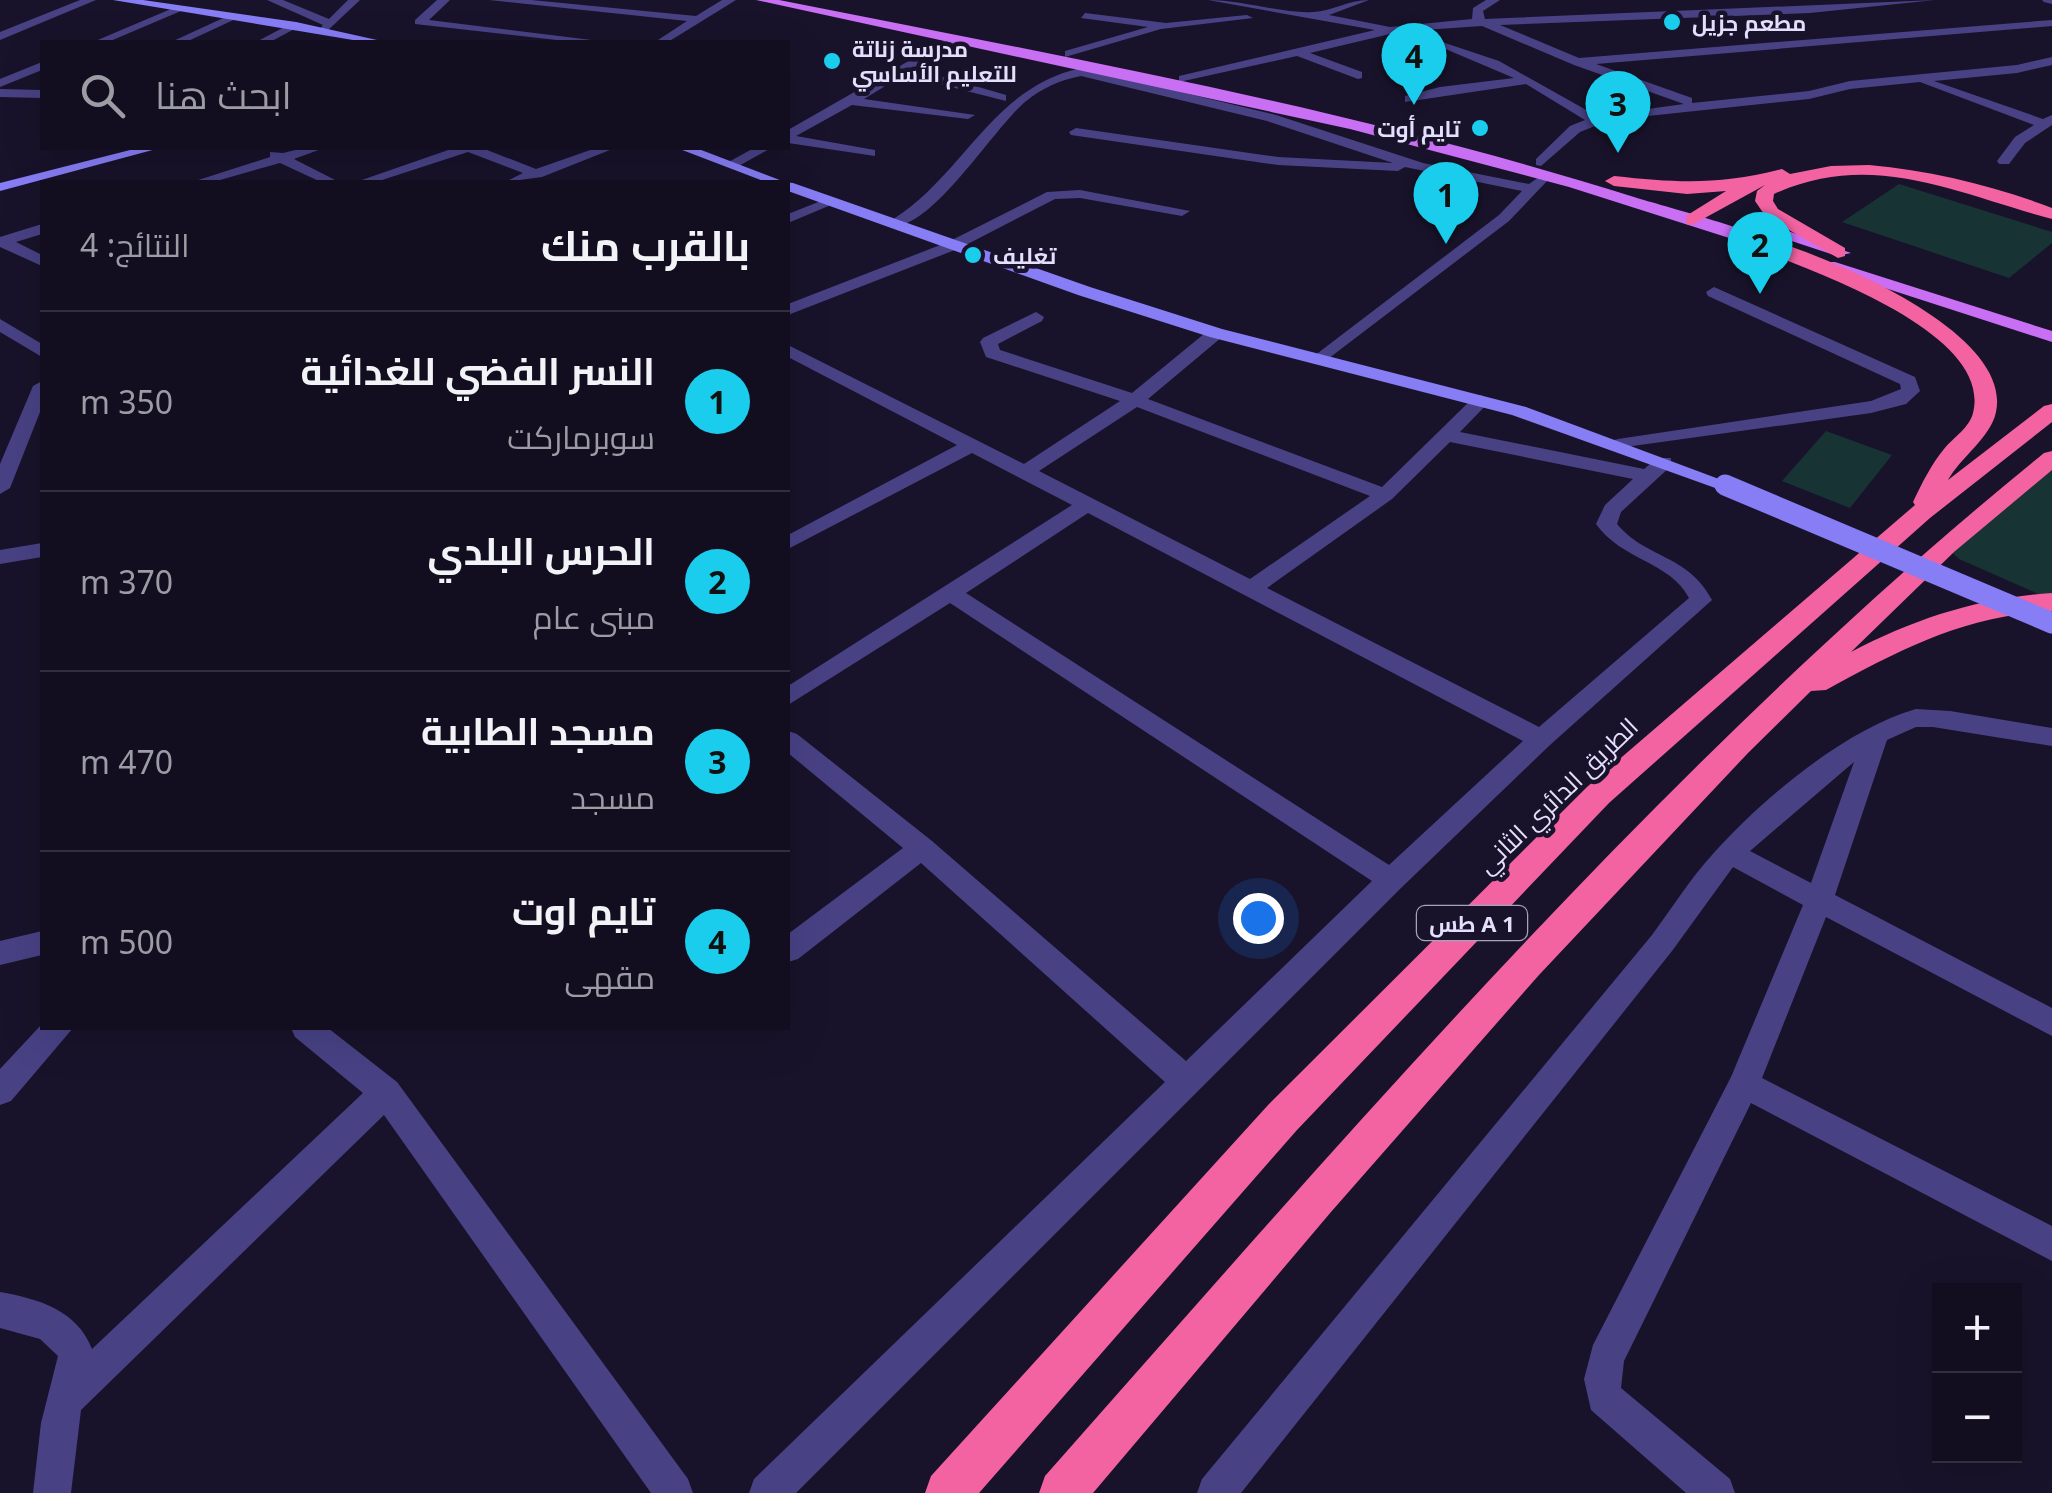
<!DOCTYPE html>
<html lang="ar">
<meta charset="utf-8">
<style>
body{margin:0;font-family:"Noto Sans",Cairo,sans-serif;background:#1b1729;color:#f1f3f6;direction:rtl}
.controls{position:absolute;right:30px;bottom:30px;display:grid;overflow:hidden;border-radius:0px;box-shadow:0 10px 40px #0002}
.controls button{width:90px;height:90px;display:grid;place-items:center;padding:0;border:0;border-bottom:2px solid #312e3e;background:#120e20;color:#f1f3f6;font:50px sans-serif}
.you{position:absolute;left:1258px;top:918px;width:35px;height:35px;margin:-25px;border:8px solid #fff;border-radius:50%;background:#1a73e8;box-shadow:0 0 0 15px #1a73e833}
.badge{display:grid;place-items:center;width:65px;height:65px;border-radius:50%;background:#1acded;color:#111;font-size:32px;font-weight:700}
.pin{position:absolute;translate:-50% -82px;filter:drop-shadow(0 2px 5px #0008)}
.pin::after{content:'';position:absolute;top:52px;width:35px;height:30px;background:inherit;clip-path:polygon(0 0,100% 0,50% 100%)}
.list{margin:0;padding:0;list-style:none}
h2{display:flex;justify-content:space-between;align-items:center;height:130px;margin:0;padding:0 40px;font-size:42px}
h2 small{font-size:32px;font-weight:400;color:#9c9ca5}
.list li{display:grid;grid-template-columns:65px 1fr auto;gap:30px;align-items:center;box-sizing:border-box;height:180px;padding:0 40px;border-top:2px solid #312e3e}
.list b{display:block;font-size:38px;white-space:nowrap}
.list p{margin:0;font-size:32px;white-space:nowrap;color:#9c9ca5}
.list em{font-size:32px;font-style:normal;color:#9c9ca5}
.icon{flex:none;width:55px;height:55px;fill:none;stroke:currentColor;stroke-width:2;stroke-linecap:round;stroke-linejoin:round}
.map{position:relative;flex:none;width:2052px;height:1493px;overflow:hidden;direction:ltr}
.search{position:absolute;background:#120e20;box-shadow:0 10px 40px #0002;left:40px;top:40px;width:750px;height:110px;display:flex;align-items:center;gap:25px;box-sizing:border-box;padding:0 35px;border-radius:0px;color:#9c9ca5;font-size:38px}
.panel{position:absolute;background:#120e20;box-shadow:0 10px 40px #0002;left:40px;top:180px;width:750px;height:850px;border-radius:0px;direction:rtl}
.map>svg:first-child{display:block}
.green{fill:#173334}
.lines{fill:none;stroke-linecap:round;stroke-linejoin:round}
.street{fill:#484285;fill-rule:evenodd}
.secondary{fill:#877df5;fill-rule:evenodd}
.primary{fill:#c96ff4;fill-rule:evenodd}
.highway{fill:#f363a1;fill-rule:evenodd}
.secondary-bridge{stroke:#877df5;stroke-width:21}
.poi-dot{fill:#1acded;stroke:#18132a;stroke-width:4}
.labels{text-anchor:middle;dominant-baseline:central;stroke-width:9;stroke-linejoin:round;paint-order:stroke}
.far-poi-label{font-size:22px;font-weight:bold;fill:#e4dffd;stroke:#18132a;text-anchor:start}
.shield{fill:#18132a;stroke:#a7a2be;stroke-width:2.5}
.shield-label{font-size:22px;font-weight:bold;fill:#e4dffd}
.street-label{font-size:25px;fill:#e4dffd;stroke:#18132a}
</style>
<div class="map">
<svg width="2052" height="1493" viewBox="0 0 2052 1493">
<rect width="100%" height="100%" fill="#18132a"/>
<g class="green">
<path d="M1899 184 2052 232V243L2009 278 1842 222Z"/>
<path d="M1826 431 1892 455 1850 508 1782 481Z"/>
<path d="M2052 460V600L1959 559 1945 546Z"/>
</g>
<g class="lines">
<g class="street">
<path d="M80 0H96L0 40V32Z"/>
<path d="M267 0H283L329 19 348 0H360L325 33 319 30 323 25Z"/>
<path d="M437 0H450L429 20 608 42H574L415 24V20Z"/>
<path d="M489 0H531L696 16 722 0H736L668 42H655L687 21Z"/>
<path d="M1208 0C1242 0 1284 14 1313 12 1333 11 1348 0 1369 0L1329 15 1390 27 1472 19 1473 8 1486 0H1500L1483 11 1485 19 1935 0 1810 13 1500 25 1579 58 2052 20V26L1596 64 1692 98V103L1809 91 1850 81 2017 65 2052 57V65L2017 73 1934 81 2043 119 2052 115V125L2025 143 2009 164H1999L1997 161 2015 137 2034 125 1920 82 1850 89 1809 99 1610 120 1580 132 1541 166 1536 165V159L1570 126 1585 120 1526 84 1405 102V96L1440 87 1514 78 1443 48 1390 34 1310 53 1362 72V78L1358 79 1297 56 1179 82V76L1375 30ZM1482 26 1574 65 1684 104 1597 116 1499 61 1409 31Z"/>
<path d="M2042 0H2052V4L2044 2Z"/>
<path d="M178 6 188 8 108 42H93Z"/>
<path d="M1085 13 1166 23 1247 15 1253 18 1161 29 1065 57V51L1148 27 1081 18Z"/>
<path d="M232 14 242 16 186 42H171Z"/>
<path d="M292 23 302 25 270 42H256Z"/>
<path d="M954 35 958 42 906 74 944 77 1006 95V101L943 85 895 80 864 99 975 115 968 119 852 105 796 136 875 150V156L788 143V130Z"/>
<path d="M42 62V70L0 87V79Z"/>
<path d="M1081 68 1276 115 1423 163 1529 184 1542 175 1549 179 1509 221 1320 365 1311 360 1314 356 1499 215 1522 191 1405 167 1398 171 1278 165 1071 135 1069 132 1076 128 1278 157 1393 163 1267 121 1081 76C1060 80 1042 88 1025 102 994 128 931 230 892 226V220C965 174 991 88 1081 68Z"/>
<path d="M0 89 42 90V98L0 97Z"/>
<path d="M304 148H324L294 159 339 182H321L280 163 213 182H192L270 157V152L283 153Z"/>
<path d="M454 148H482L536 169 596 148H615L542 177 505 182 523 173 468 152 376 182H356Z"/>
<path d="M754 148H771L735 168 723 165Z"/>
<path d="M1080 190 1190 211 1182 216 1080 198 1055 199 960 248 788 315V304L948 242 1047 192Z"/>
<path d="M826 199 838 202 788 223V214Z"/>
<path d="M42 224V234L16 242 42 255V266L0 247V237Z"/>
<path d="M1714 287 1915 377 1920 391 1906 404 1871 413 1611 449V441L1618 439 1871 401 1901 389 1900 384 1708 296 1706 292Z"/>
<path d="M1036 312 1044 317 1042 321 998 344 1000 350 1132 393 1210 329H1222V337L1148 399 1382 487 1474 397 1481 395 1490 401 1460 432 1644 469 1657 458H1671V466L1621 512 1617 524C1646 559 1688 554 1712 600L1550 745 1401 888 796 1493H749L754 1479 1165 1082 921 863 798 959 788 962V934L903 848 788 753V731L797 734 932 841 1186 1061 1372 881 950 603 788 705V686L1072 505 972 453 788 549V535L957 445 788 357V345L1024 464 1120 401 986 357 980 342 983 338ZM1137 407 1370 496 1250 579 1039 471ZM1450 442 1633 479 1605 505 1596 524C1621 560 1671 562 1689 598L1539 727 1267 588 1392 499ZM1088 513 1523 741 1389 865 966 593Z"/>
<path d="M0 319 42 344V357L0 332Z"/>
<path d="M42 381V407L10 488 0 494V464L33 386Z"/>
<path d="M42 543V557L0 564V550Z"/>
<path d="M1916 709 1950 711 2052 728V746L1933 727H1916L1887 740 1835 895 2052 1008V1036L1826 917 1762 1078 2052 1226V1261L1751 1103 1624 1361 1621 1388 1730 1479 1735 1493H1686L1591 1410 1584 1379 1593 1345 1731 1077 1803 905 1733 867 1672 951 1241 1493H1197L1202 1479 1652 935C1672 908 1690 879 1712 855 1761 800 1845 729 1916 709ZM1854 762 1811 883 1750 851Z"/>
<path d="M42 931V955L0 965V941Z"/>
<path d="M42 1024V1028H73L11 1101 0 1105V1069Z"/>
<path d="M291 1028H328L397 1082 688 1479 693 1493H651L384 1115 81 1410 71 1493H33L41 1423 58 1356 40 1339 0 1328V1292C39 1299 77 1310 92 1349L363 1093 295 1037Z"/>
</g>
<g class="secondary">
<path d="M113 0H143L296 22 386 42H365Z"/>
<path d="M138 148H160L0 191V183Z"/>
<path d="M677 148H696L785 182 793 183 1090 287 1222 329 1526 407 1735 485 1732 489H1718L1512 415 1210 337 1078 295 788 191V182H766Z"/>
</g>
<g class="primary">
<path d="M756 0H779C1065 57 1355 109 1634 197 1666 207 1763 232 1784 248L1770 251 1569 187 1350 129Z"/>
<path d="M1752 222H1762L1851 253 1837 256 1752 228Z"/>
<path d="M1823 262H1835L2052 331V342L1823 268Z"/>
</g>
<g class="highway">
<path d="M1869 165C1932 171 1992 185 2052 208V219C1957 194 1873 149 1774 194L1773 201 1778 209 1845 248V256L1838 258 1766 217 1755 201 1757 191 1765 185 1692 225 1686 224V216L1726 191 1687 194 1614 186 1605 181 1614 176C1679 183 1719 185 1782 169L1790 174 1831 166Z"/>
<path d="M1752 234C1815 251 2014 329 1996 412 1991 437 1960 458 1948 480L2044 406 2052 404V422L1930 518 1609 803 1297 1130 979 1493H925L931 1476 1269 1104 1587 787 1915 505 1913 502C1922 483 1931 465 1944 449 1953 438 1970 427 1973 413 1994 330 1803 268 1745 244V236Z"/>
<path d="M2052 451V470L1954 552 1851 652C1916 618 1979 598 2052 593V611C1963 616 1903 648 1826 690L1811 691 1748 753 1539 975 1331 1212 1093 1493H1039L1045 1476C1360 1120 1673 754 2044 453Z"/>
</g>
<path class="secondary-bridge" d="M1725 485 2052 623"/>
</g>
<g class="poi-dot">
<circle cx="1672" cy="22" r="10"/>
<circle cx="832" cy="61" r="10"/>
<circle cx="1480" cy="128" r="10"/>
<circle cx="973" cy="255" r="10"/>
</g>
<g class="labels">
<g class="far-poi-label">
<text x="1692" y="22">مطعم جزيل</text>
<text x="852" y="48">مدرسة زناتة<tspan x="852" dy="25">للتعليم الأساسي</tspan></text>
<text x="1460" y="128" text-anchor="end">تايم أوت</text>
<text x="993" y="255">تغليف</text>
</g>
<rect class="shield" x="1417" y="906" width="110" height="34" rx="8"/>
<g class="shield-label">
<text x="1472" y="923">طس A 1</text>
</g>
<g class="street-label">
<text transform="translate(1557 795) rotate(-44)">الطريق الدائري الثاني</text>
</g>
</g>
</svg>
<div class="controls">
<button>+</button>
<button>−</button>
</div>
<div class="you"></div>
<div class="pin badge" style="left:1446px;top:244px">1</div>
<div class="pin badge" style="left:1760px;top:294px">2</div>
<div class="pin badge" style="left:1618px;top:153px">3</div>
<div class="pin badge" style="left:1414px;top:105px">4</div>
<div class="search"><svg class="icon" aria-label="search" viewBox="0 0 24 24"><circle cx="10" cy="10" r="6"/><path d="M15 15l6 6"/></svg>ابحث هنا</div>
<section class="panel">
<h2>بالقرب منك<small>النتائج: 4</small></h2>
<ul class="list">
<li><span class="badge">1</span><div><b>النسر الفضي للغدائية</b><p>سوبرماركت</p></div><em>350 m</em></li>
<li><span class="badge">2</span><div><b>الحرس البلدي</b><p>مبنى عام</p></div><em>370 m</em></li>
<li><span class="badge">3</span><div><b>مسجد الطابية</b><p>مسجد</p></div><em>470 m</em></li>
<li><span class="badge">4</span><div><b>تايم اوت</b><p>مقهى</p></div><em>500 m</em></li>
</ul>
</section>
</div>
